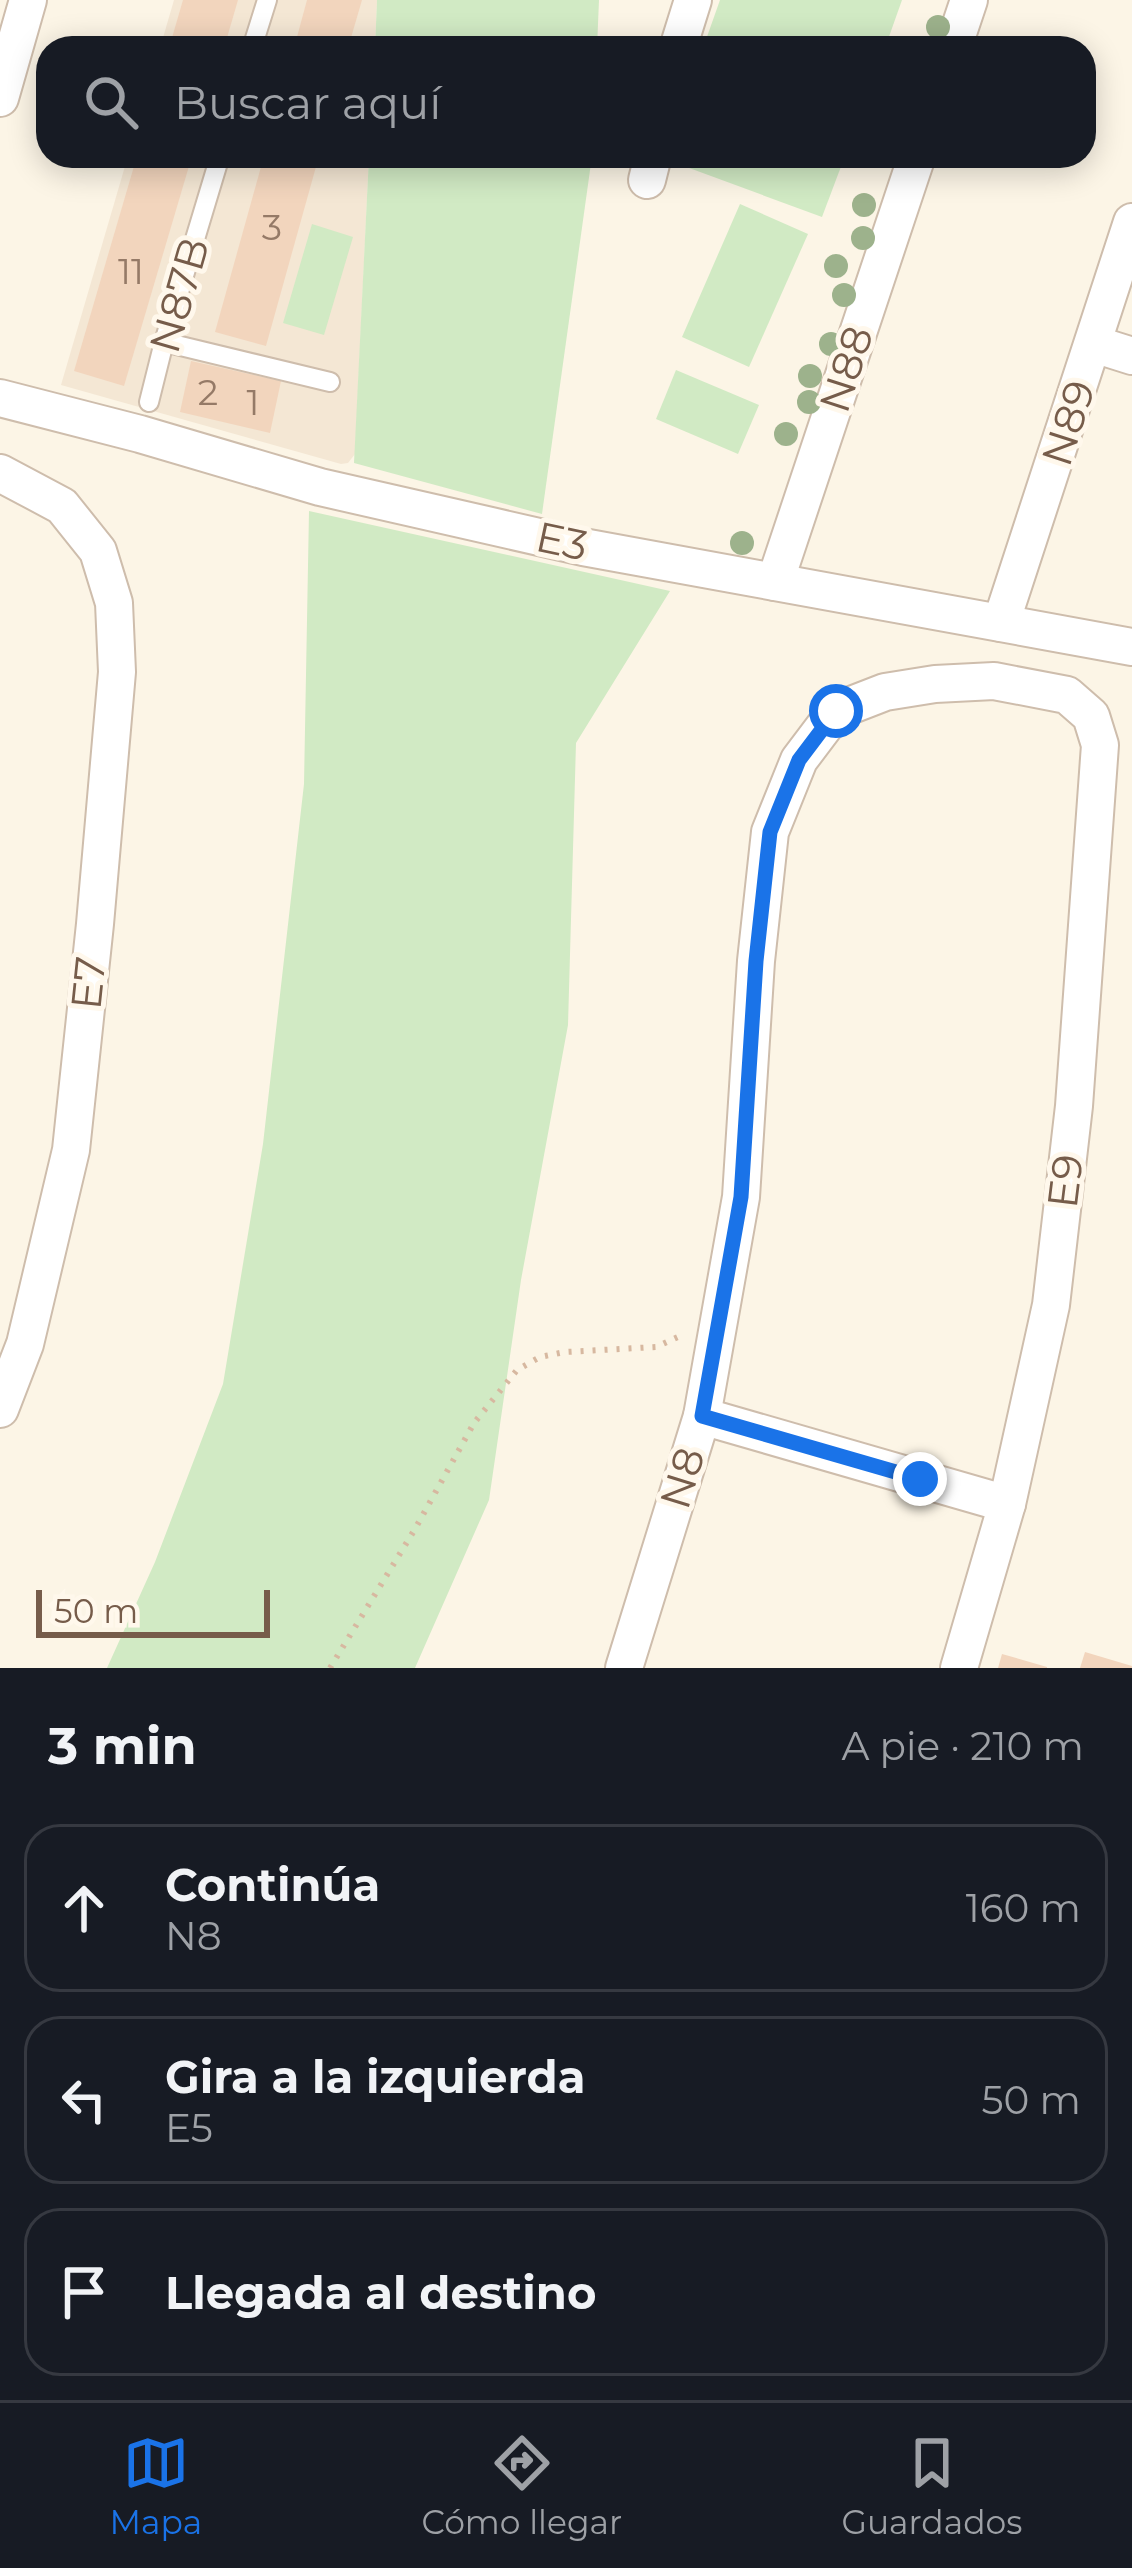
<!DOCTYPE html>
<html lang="es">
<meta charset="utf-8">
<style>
body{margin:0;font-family:Montserrat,sans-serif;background:#242831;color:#f1f3f6}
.scale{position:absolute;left:36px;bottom:30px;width:234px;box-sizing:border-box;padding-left:12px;border:6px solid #765c4a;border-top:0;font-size:33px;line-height:42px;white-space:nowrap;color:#765c4a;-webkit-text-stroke:9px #fff8ec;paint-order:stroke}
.stop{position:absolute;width:36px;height:36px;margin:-27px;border:9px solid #1a73e8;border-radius:50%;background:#fff}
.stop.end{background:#1a73e8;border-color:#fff;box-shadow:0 3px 12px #0008}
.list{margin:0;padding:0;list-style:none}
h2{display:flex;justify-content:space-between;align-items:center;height:156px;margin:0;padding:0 48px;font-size:51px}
h2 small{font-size:39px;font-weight:400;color:#9ea1a6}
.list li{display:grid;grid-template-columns:78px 1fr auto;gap:36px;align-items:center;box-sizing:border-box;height:168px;margin:0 24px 24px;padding:0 24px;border:3px solid #363941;border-radius:36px}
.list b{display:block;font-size:45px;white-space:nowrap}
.list p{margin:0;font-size:39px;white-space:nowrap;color:#9ea1a6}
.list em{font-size:39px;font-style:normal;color:#9ea1a6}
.icon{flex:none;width:66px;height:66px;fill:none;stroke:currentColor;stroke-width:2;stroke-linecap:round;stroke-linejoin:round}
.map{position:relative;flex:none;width:1132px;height:1668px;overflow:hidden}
.search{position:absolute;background:#171b24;box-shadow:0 6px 30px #0003;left:36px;right:36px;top:36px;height:132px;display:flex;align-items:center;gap:30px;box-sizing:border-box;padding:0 42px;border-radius:36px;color:#9ea1a6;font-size:45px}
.sheet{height:732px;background:#171b24}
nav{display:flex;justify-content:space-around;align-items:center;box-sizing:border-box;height:168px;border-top:3px solid #363941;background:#171b24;font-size:33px;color:#9ea1a6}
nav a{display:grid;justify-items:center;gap:6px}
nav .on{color:#1a73e8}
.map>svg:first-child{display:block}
.residential{fill:#f4e7d4}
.green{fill:#d1eac4}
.building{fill:#f2d5bd}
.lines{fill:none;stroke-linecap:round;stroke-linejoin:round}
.lane-casing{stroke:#cebdac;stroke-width:22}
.street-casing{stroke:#cebdac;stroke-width:40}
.path{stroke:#d7b8a0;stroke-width:6;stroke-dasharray:3 9;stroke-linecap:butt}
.lane{stroke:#fff;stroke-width:18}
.street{stroke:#fff;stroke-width:36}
.tree{fill:#9db28c}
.route{stroke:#1a73e8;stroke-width:15}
.labels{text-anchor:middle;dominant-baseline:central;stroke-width:10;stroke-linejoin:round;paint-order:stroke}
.number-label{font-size:36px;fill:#957a67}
.street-label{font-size:42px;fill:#765c4a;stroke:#fff8ec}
</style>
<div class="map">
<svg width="1132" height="1668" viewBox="0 0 1132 1668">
<rect width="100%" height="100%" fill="#fcf5e6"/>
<g class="residential">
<path d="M174 0H377L375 48H160Z"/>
<path d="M128 156H369L355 454 348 463 341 464 61 385Z"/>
</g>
<g class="green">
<path d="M377 0H599L597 48H375Z"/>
<path d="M720 0H902L885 48H703Z"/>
<path d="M369 156H592L542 514 354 463Z"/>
<path d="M663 156H845L822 217 662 158Z"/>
<path d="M740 204 808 234 749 367 682 337Z"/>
<path d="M312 224 353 237 324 335 283 323Z"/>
<path d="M676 370 759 405 738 454 656 419Z"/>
<path d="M309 511 670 591 576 743 568 1025 521 1280 489 1500 415 1668H107L155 1562 223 1384 263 1144 304 784Z"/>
</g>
<g class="building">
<path d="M183 0H238L224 48H169Z"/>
<path d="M307 0H362L348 48H294Z"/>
<path d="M137 156H192L124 386 74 371Z"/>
<path d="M264 156H319L266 346 215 332Z"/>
<path d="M191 361 281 381 270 433 180 412Z"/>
<path d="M1085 1652 1132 1666V1668H1080Z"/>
<path d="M1002 1654 1047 1667V1668H998Z"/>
</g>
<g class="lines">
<g class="lane-casing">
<g id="lane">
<path d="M252 48 267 0"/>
<path d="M164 342 330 382"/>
<path d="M149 402 164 342 220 156"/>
</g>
</g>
<g class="street-casing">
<g id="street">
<path d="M678 48 693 0"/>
<path d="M953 48 969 0"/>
<path d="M0 98 28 0"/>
<path d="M647 180 653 156"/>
<path d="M1094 344 1132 356"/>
<path d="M0 398 140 434 320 487 583 547 1132 647"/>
<path d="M0 473 62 506 98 551 114 603 117 672 95 924 71 1150 25 1344 0 1409"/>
<path d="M775 582 917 156"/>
<path d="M1001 623 1132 222"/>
<path d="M702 1416 1007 1504"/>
<path d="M624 1668 702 1416 741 1197 756 961 770 832 799 760 836 711 885 692 935 684 994 681 1067 695 1091 716 1100 745 1074 1106 1051 1305 1007 1504 959 1668"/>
</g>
</g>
<path class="path" d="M330 1668 415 1529 474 1423 517 1370 540 1357 565 1352 656 1347 682 1335"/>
<use href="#lane" class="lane"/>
<use href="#street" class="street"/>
</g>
<g class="tree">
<circle cx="938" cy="27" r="12"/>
<circle cx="864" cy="205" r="12"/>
<circle cx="863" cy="238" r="12"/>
<circle cx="836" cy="266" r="12"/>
<circle cx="844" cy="295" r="12"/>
<circle cx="831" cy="344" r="12"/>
<circle cx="810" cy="376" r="12"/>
<circle cx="809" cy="402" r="12"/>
<circle cx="786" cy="434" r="12"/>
<circle cx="742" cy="543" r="12"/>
</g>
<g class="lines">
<path class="route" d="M836 711 799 760 770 832 756 961 741 1197 702 1416 920 1479"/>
</g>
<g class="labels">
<g class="number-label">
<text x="272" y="227">3</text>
<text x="131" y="271">11</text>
<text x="208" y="392">2</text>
<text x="253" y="402">1</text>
</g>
<g class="street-label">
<text transform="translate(179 295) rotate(-74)">N87B</text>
<text transform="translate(846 369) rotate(-72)">N88</text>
<text transform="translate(1068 423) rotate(-72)">N89</text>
<text transform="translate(562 541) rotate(12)">E3</text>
<text transform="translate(88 983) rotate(-84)">E7</text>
<text transform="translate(1065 1181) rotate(-83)">E9</text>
<text transform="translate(682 1478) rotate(-73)">N8</text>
</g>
</g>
</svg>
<div class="scale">50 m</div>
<div class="stop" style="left:836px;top:711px"></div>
<div class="stop end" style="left:920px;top:1479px"></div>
<div class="search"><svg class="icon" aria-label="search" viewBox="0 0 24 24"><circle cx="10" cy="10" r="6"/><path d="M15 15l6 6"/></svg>Buscar aquí</div>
</div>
<section class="sheet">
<h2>3 min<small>A pie · 210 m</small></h2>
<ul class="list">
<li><svg class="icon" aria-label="ahead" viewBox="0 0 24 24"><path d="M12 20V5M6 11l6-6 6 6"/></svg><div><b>Continúa</b><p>N8</p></div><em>160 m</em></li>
<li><svg class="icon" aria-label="left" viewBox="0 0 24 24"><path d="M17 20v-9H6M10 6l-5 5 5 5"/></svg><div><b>Gira a la izquierda</b><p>E5</p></div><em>50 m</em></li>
<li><svg class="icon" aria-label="arrive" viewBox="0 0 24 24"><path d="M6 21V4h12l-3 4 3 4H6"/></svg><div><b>Llegada al destino</b></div></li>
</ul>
</section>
<nav>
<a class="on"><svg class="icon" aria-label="map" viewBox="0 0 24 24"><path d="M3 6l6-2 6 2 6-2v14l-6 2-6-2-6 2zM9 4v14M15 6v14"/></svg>Mapa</a>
<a><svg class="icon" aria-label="directions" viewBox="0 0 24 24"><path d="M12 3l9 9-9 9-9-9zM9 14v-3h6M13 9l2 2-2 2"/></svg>Cómo llegar</a>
<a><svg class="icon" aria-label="saved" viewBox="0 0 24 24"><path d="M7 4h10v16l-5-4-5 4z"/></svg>Guardados</a>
</nav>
